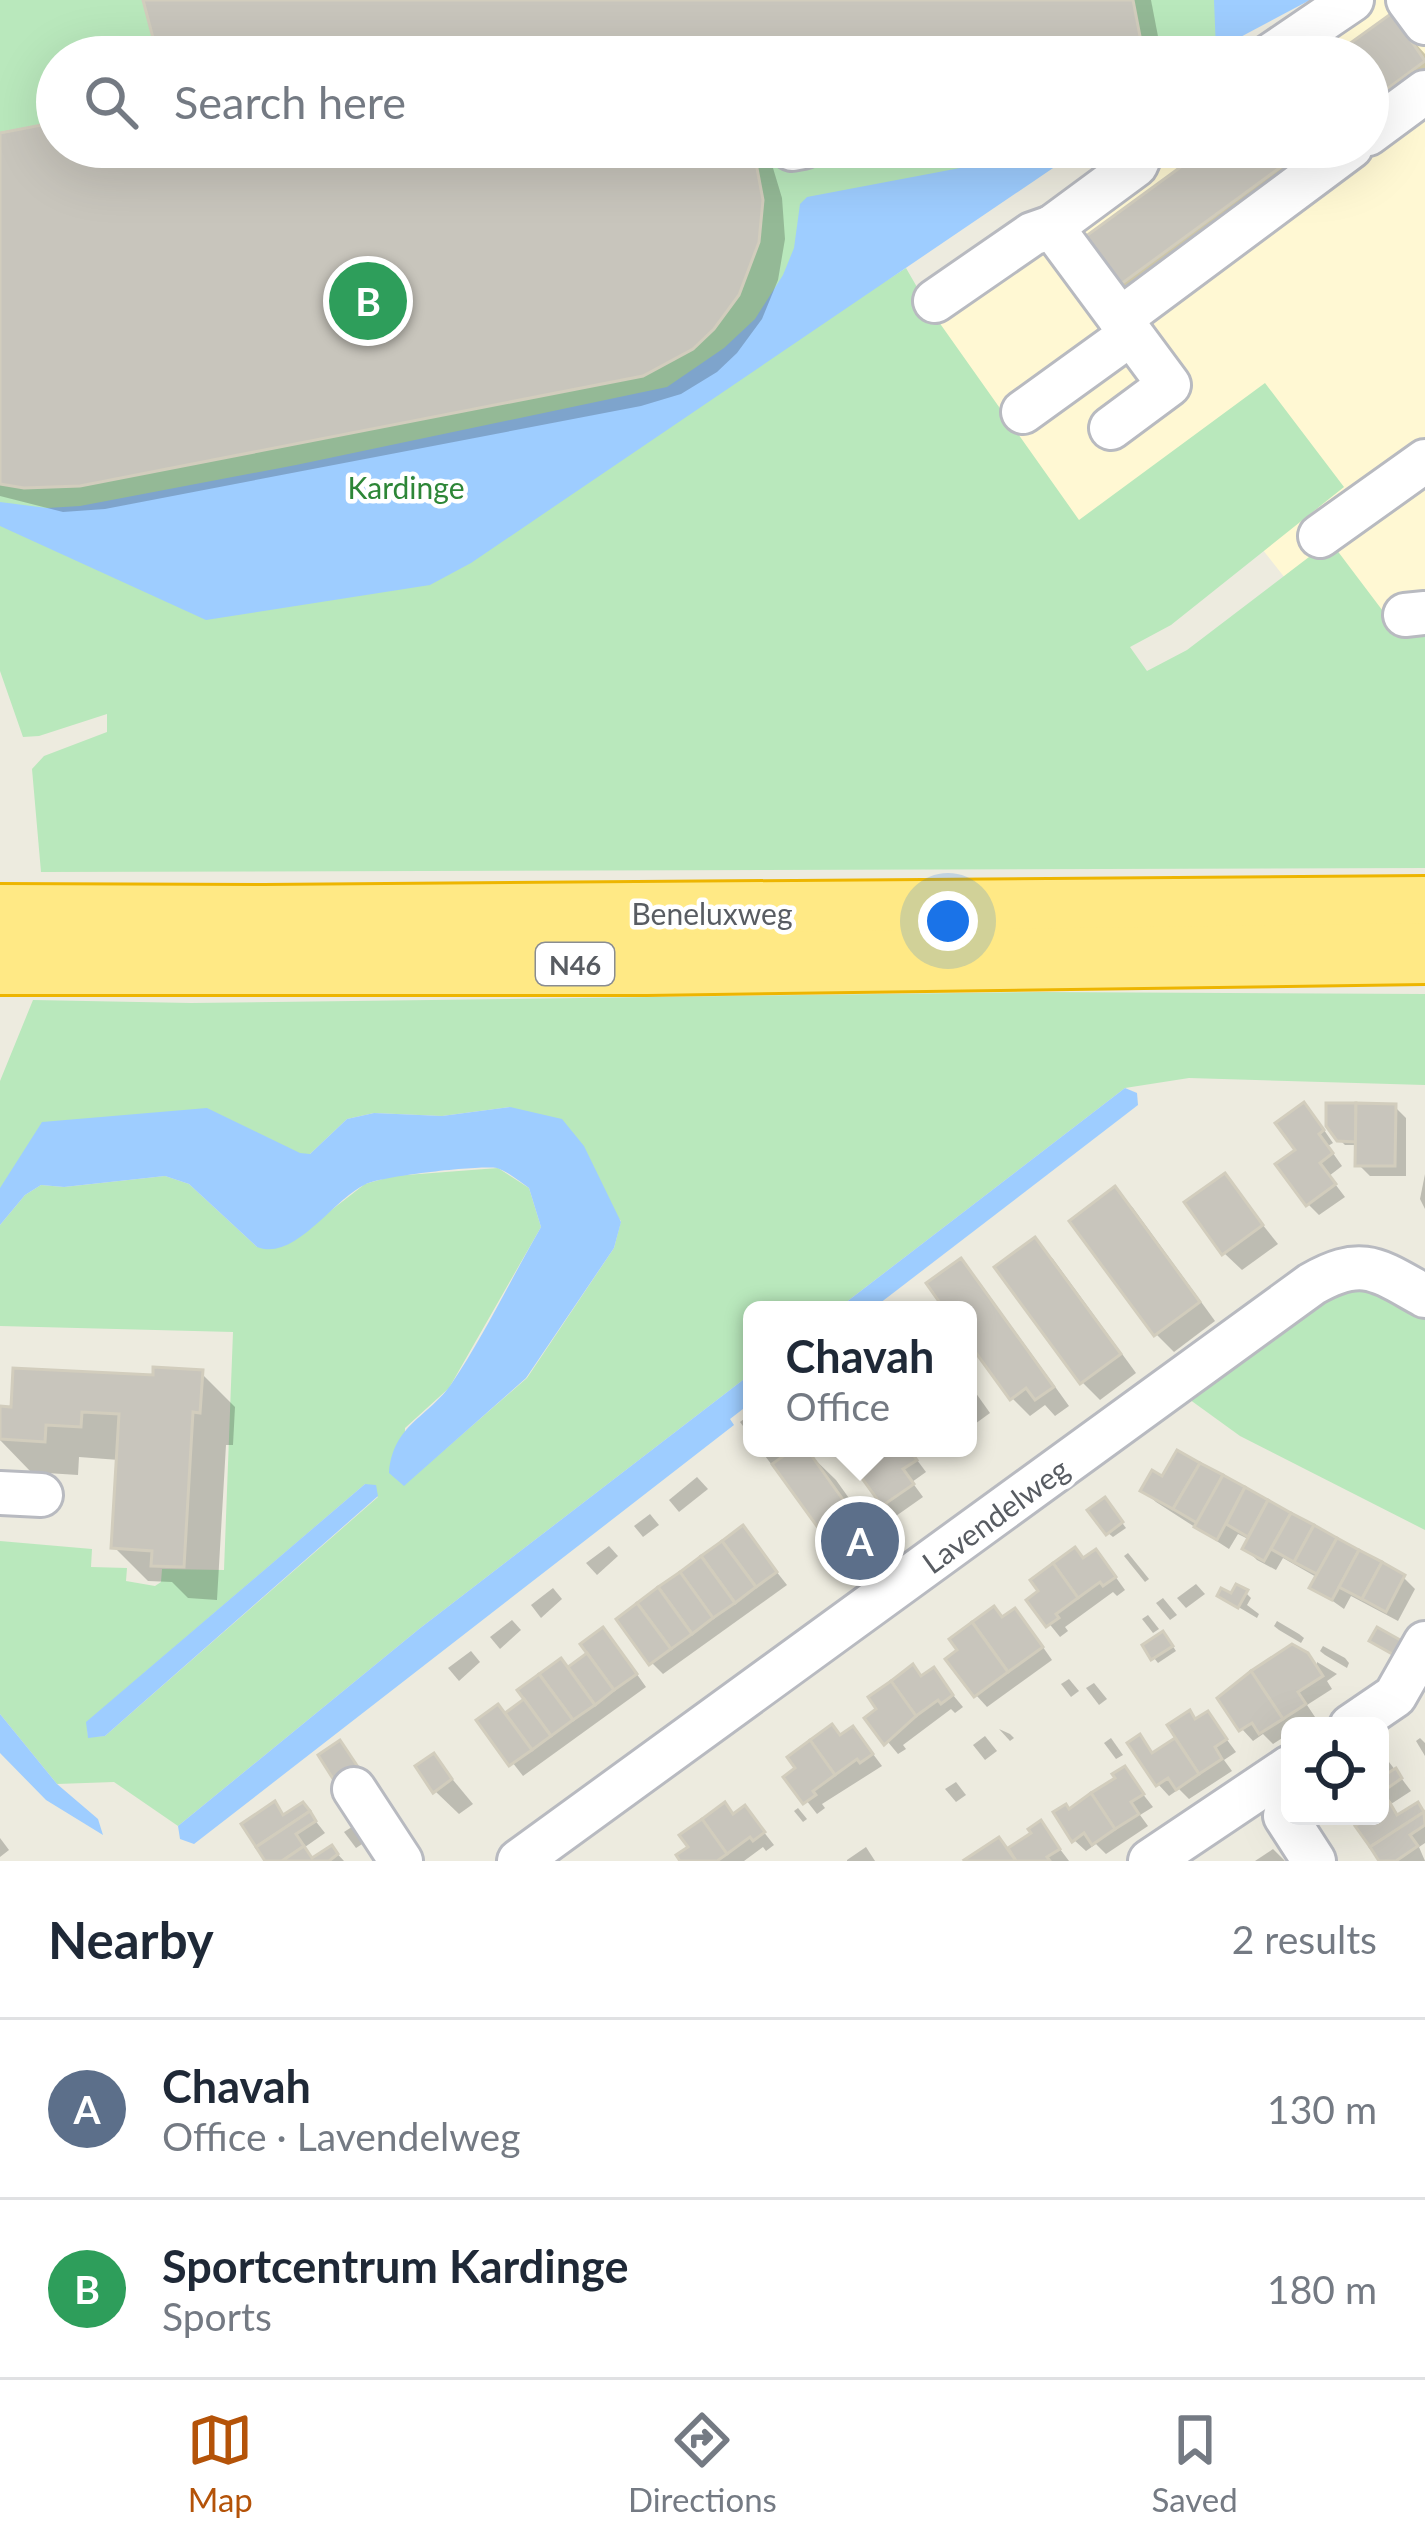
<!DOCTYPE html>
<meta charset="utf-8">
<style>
body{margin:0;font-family:Lato,sans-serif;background:#f2f2f3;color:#1f2937}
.controls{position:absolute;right:36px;bottom:36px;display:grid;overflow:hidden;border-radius:18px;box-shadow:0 12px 48px #0002}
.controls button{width:108px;height:108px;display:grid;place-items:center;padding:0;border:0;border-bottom:3px solid #e0e1e3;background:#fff;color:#1f2937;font:60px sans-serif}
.you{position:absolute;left:948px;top:921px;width:42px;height:42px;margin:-30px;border:9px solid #fff;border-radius:50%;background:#1a73e8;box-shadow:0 0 0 18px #1a73e833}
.badge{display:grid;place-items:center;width:78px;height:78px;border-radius:50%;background:#b45309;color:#fff;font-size:39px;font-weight:700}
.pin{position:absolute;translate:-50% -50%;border:6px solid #fff;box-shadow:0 3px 12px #0006}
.popup{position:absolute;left:743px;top:1301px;width:234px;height:156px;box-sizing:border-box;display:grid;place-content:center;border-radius:18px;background:#fff;filter:drop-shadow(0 3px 9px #0005);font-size:39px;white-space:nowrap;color:#747a83}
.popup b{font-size:45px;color:#1f2937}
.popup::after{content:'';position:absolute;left:50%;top:100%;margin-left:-24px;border:24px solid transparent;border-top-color:#fff}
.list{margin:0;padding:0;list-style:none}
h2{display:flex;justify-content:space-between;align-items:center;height:156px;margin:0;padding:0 48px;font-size:51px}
h2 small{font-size:39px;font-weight:400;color:#747a83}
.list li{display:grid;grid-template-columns:78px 1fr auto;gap:36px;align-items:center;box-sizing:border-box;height:180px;padding:0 48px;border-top:3px solid #e0e1e3}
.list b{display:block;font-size:45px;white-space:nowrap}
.list p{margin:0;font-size:39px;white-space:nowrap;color:#747a83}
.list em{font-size:39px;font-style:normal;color:#747a83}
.icon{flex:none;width:66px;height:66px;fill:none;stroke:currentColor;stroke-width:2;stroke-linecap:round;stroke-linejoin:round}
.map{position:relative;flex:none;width:1425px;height:1861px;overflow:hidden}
.search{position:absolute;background:#fff;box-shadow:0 12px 48px #0002;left:36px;right:36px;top:36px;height:132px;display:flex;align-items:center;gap:30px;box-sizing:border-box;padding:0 42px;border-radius:66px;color:#747a83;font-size:45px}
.sheet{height:516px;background:#fff}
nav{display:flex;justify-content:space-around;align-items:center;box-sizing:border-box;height:168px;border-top:3px solid #e0e1e3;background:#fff;font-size:33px;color:#747a83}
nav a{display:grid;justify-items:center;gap:6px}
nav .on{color:#b45309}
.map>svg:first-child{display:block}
.commercial{fill:#fff8d3}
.green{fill:#b9e8bc;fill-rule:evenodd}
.water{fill:#9ecdff}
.shadow{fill:#0003}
.building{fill:#c8c5bc;stroke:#d2cdbd;stroke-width:3}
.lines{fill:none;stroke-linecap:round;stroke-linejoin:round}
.minor-casing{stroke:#b8bac0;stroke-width:48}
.highway-casing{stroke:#edb500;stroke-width:66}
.minor{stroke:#fff;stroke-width:42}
.highway{stroke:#ffe985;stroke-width:60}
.labels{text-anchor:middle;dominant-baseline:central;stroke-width:9;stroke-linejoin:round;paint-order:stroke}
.shield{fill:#fff;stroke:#8a8d91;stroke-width:3}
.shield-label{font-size:27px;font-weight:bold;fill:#585c62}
.park-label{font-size:30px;fill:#2d8637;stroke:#fff}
.street-label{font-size:30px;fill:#585c62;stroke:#fff}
</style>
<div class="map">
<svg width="1425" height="1861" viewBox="0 0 1425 1861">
<rect width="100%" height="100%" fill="#edebdf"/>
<path class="commercial" d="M1338 0H1425V755L1191 459 1080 535 911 299 1128 147H1368V57H1257Z"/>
<g class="green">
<path d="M0 0H1292L1206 57H57V147H1071L881 284 906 268 929 308 1079 520 1265 383 1344 487 1171 625 1130 647 1147 671 1187 650 1330 541 1401 635 1425 634V868L41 872 32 769 44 756 107 732V714L39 736 23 737 0 671Z"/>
<path d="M1042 992 1425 994V1085L1189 1078 1125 1088 836 1310H752V1373L419 1629 178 1826 114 1782 57 1784 0 1714V1541L92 1549 91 1567 127 1568 126 1581 155 1586 161 1582 162 1569 224 1570 233 1332 0 1326V1225L25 1195 41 1185 64 1187 165 1176 189 1184 257 1247 325 1215 365 1184 393 1176 498 1168 529 1188 541 1227 449 1388 405 1428 404 1485 527 1378 614 1248 621 1221 510 1107 442 1116 374 1113 347 1119 310 1154 0 1188V1081L33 1000 191 1003ZM365 1484 378 1497 105 1736 88 1737 87 1722Z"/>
<path d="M1347 1277 1425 1309V1530L1240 1436 1182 1394Z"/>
</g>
<g class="water">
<path d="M1214 0H1310L1216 50Z"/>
<path d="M1070 147H1084L471 563 430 585 206 620 0 526V502L47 508 80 506 296 465 667 387 724 348 755 319 783 275 794 248 800 204 807 197Z"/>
<path d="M1125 1088 1137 1093 1138 1105 871 1310H836Z"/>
<path d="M510 1107 562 1119 584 1146 621 1222 614 1248 526 1378 404 1486 389 1473C393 1424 428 1418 452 1383 485 1334 511 1279 541 1227L529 1188C520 1182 507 1171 497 1168 479 1165 383 1176 366 1184 333 1199 295 1262 257 1247L189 1184 165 1176 64 1187 41 1185 25 1195 0 1225V1188L42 1122 207 1108 300 1153 310 1154 347 1119 374 1113 442 1116Z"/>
<path d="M752 1373V1402L730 1419 734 1425 194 1844 180 1839 178 1826 419 1629Z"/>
<path d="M365 1484 376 1485 378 1496 105 1736 88 1738 86 1722Z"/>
<path d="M0 1714 57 1784 98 1819 103 1835 46 1800 0 1753Z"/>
</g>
<g class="shadow">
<path d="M147 0H1151L1162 57H160Z"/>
<path d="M1392 17 1425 54V101L1368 143V57H1336Z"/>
<path d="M57 126V147H826L770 158 782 198 785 239 778 280 762 319 737 353 717 372 681 394 641 406 105 509 63 512 0 496V137Z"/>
<path d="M1214 147H1363L1143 308 1119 285Z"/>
<path d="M1395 1107 1406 1118V1176H1370L1358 1164V1145H1345L1339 1139Z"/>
<path d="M1315 1117 1333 1143 1328 1146 1342 1166 1329 1176 1345 1197 1319 1215 1308 1204 1299 1150Z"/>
<path d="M1425 1174V1209L1420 1199Z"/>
<path d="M1224 1176 1278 1244 1242 1270 1224 1253Z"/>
<path d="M1115 1190 1133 1208 1215 1321 1174 1352 1156 1334 1073 1221Z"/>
<path d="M1035 1241 1053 1259 1136 1373 1100 1400 1082 1382Z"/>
<path d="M961 1262 978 1280 1069 1406 1055 1416 1045 1405 1030 1416 1012 1398 968 1337Z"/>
<path d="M201 1373 235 1407 233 1445H226L217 1600 188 1598 172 1582 148 1581 114 1547 119 1460 79 1457 78 1475 31 1472 0 1440V1409L14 1410 156 1378Z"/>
<path d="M968 1382 990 1413 968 1429Z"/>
<path d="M752 1413V1438L740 1422Z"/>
<path d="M759 1448H785L790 1455 803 1448 836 1480 906 1578 881 1596 847 1563Z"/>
<path d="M864 1448H908L926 1472 912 1482 923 1497 896 1516 855 1463 869 1454Z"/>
<path d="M1178 1454 1404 1578 1415 1589 1398 1621 1351 1596 1344 1609 1313 1587 1318 1578 1283 1558 1276 1570 1257 1560 1245 1548 1250 1540 1238 1534 1229 1549 1156 1502 1144 1491 1164 1480Z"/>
<path d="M697 1477 708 1489 679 1512 669 1500Z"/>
<path d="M1109 1505 1126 1528 1113 1537 1108 1533Z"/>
<path d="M650 1514 659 1525 643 1537 634 1526Z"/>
<path d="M743 1529 787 1585 663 1674 652 1663Z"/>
<path d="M609 1546 618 1556 597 1575 586 1563Z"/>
<path d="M1128 1553 1149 1579 1145 1582 1124 1556Z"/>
<path d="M1085 1561 1107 1565 1125 1590 1117 1596 1113 1592 1065 1627 1068 1631 1060 1637 1030 1600Z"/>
<path d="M1196 1584 1205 1594 1186 1608 1177 1598Z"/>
<path d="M553 1588 562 1599 541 1618 531 1605Z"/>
<path d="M1246 1593 1251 1598 1247 1605 1259 1614 1257 1618 1220 1596Z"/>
<path d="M1163 1598 1177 1615 1170 1620 1156 1603Z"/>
<path d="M1148 1615 1159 1629 1153 1633 1142 1619Z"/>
<path d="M1004 1619 1026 1623 1052 1660 987 1707 976 1695Z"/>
<path d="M512 1620 521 1630 500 1649 490 1637Z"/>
<path d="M1277 1621 1299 1634 1304 1638 1301 1643 1279 1630 1274 1626Z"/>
<path d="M1168 1639 1176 1651 1158 1663 1154 1658Z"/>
<path d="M614 1642 646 1687 523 1776 480 1721 506 1716 591 1654Z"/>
<path d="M1323 1646 1345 1658 1349 1663 1347 1668 1325 1655 1320 1651Z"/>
<path d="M471 1651 480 1662 459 1681 448 1668Z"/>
<path d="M1306 1656 1317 1667V1662L1337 1674 1327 1681 1332 1689 1307 1705 1315 1717 1301 1726H1290V1733L1273 1744 1263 1734 1253 1741 1242 1729Z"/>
<path d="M933 1671 963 1707 955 1713 951 1709 903 1745 906 1749 898 1754 868 1718Z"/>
<path d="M1069 1679 1079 1691 1071 1697 1061 1684Z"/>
<path d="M1094 1683 1107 1699 1099 1705 1086 1688Z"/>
<path d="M1208 1714 1236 1752 1224 1760 1232 1771 1189 1799 1179 1789 1169 1796 1158 1784 1139 1738 1155 1755Z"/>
<path d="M999 1729 1010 1734 1014 1738 1010 1741Z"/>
<path d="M985 1736 997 1751 985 1760 973 1745Z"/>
<path d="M842 1738 864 1742 882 1766 822 1804 825 1808 817 1814 788 1777Z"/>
<path d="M1111 1738 1123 1755 1116 1759 1104 1743Z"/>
<path d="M1420 1738 1425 1743V1756L1416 1741Z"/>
<path d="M434 1757 473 1804 459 1814 435 1791Z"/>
<path d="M1389 1762 1411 1791 1391 1804 1400 1817 1417 1806 1425 1813V1843L1419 1847 1425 1861H1382L1353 1816H1380V1768Z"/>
<path d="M1124 1770 1153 1807 1140 1815 1148 1826 1106 1854 1096 1844 1086 1851 1074 1840 1069 1812 1119 1779Z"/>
<path d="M956 1782 966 1795 956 1802 945 1789Z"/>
<path d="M274 1805 286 1817 303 1805 325 1833 305 1847 314 1860 332 1848 344 1861H269Z"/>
<path d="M745 1808 774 1845 766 1851 763 1847 744 1861H684Z"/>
<path d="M798 1808 807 1819 803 1822 794 1811Z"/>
<path d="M361 1821 373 1837 356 1848 344 1832Z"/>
<path d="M1041 1824 1069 1861H968L1009 1851 1035 1834Z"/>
<path d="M0 1838 9 1850 0 1857Z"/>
<path d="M866 1847 875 1861H847V1860Z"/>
<path d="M1273 1849 1285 1861H1255Z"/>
</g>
<g class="building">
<path d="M143 0H1133L1144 57H158Z"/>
<path d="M1392 13 1425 61 1368 103V57H1331Z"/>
<path d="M57 122V147H753L763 200 759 242 739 295 714 329 693 349 643 376 80 486 24 488 0 484V133Z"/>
<path d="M1208 147H1308L1117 287 1082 239Z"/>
<path d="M1304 1102 1324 1130 1319 1134 1333 1153 1320 1163 1336 1184 1306 1206 1275 1164 1295 1150 1275 1123Z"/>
<path d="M1326 1103H1356V1142L1337 1141 1326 1126Z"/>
<path d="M1356 1103 1396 1104 1395 1166H1355Z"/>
<path d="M1225 1173 1263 1225 1222 1255 1184 1202Z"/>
<path d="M1115 1186 1200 1302 1154 1336 1069 1221Z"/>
<path d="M1035 1237 1121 1354 1080 1384 994 1267Z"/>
<path d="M961 1258 1054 1387 1035 1400 1026 1388 1010 1400 968 1342V1310H945L926 1283Z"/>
<path d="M153 1367 203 1370 200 1413 193 1412 184 1567 151 1566 152 1551 111 1548 119 1414 82 1412 81 1427 46 1425 45 1442 0 1439V1406L11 1407 13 1368 153 1375Z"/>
<path d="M795 1448H806L874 1543 845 1565 772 1464Z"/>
<path d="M861 1448H908L917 1460 903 1469 914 1484 882 1506 851 1463 865 1453Z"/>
<path d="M1177 1450 1200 1463 1173 1509 1140 1491 1152 1470 1162 1476Z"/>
<path d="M1200 1463 1223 1475 1197 1523 1173 1509Z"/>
<path d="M1223 1475 1245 1487 1217 1540 1194 1527Z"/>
<path d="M1245 1487 1268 1500 1248 1537 1226 1524Z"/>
<path d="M1105 1497 1123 1522 1106 1535 1087 1510Z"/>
<path d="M1268 1500 1291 1513 1264 1561 1242 1549Z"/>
<path d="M1291 1513 1314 1525 1294 1562 1271 1549Z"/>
<path d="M743 1525 777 1572 756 1587 722 1541Z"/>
<path d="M1314 1525 1337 1538 1317 1574 1294 1562Z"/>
<path d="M1337 1538 1359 1550 1332 1600 1309 1588Z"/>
<path d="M722 1541 756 1587 735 1603 701 1556Z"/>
<path d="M1075 1547 1083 1558 1096 1549 1116 1577 1103 1586 1100 1582 1078 1598 1053 1563Z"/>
<path d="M1359 1550 1382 1562 1362 1599 1339 1587Z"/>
<path d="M701 1556 735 1603 713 1618 680 1572Z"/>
<path d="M1382 1562 1405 1575 1386 1612 1362 1599Z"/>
<path d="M1053 1563 1078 1598 1056 1614 1059 1618 1046 1627 1026 1600 1038 1591 1030 1580Z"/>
<path d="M680 1572 713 1618 692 1634 658 1587Z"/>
<path d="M1236 1584 1248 1590 1238 1608 1217 1596 1221 1588 1231 1593Z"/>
<path d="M658 1587 692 1634 671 1649 637 1603Z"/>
<path d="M637 1603 671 1649 649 1665 616 1619Z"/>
<path d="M994 1606 1002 1617 1015 1608 1043 1647 1008 1672 972 1622Z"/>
<path d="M972 1622 1008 1672 974 1697 945 1659 957 1650 949 1639Z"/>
<path d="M603 1627 637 1674 614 1690 580 1644Z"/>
<path d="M1377 1627 1402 1641 1394 1655 1369 1641Z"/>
<path d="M1163 1631 1173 1646 1151 1660 1142 1645Z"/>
<path d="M1292 1644 1308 1653 1323 1676 1298 1692 1306 1704 1283 1719 1251 1671Z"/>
<path d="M587 1653 614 1690 595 1705 568 1667Z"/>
<path d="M561 1658 595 1705 573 1720 539 1674Z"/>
<path d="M913 1664 921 1676 934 1667 953 1695 941 1704 938 1700 916 1716 891 1681Z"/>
<path d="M1251 1671 1283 1719 1259 1734 1252 1723 1239 1731 1217 1698Z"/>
<path d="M539 1674 573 1720 551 1736 517 1690Z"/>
<path d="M891 1681 916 1716 884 1745 864 1718 876 1709 868 1697Z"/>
<path d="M524 1699 551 1736 532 1750 505 1713Z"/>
<path d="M498 1704 532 1750 509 1766 476 1720Z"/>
<path d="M1190 1710 1195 1719 1208 1711 1227 1739 1215 1747 1222 1759 1199 1774 1167 1725Z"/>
<path d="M832 1724 840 1735 853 1726 873 1754 860 1763 857 1759 835 1775 810 1740Z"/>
<path d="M1140 1734 1152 1753 1175 1738 1199 1774 1176 1790 1168 1778 1156 1786 1127 1743Z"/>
<path d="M340 1740 360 1770 337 1785 318 1755Z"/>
<path d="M810 1740 835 1775 813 1791 816 1795 803 1804 783 1777 795 1768 787 1757Z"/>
<path d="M434 1753 452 1779 433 1793 415 1766Z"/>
<path d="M1125 1766 1144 1794 1131 1802 1139 1814 1115 1829 1091 1793 1115 1778 1112 1774Z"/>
<path d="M1396 1768 1402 1778 1382 1792 1390 1803 1380 1810V1778Z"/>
<path d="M1091 1793 1115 1829 1092 1845 1084 1833 1072 1842 1053 1812 1066 1804 1069 1809Z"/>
<path d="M275 1801 283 1815 303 1802 310 1811 256 1847 241 1824Z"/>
<path d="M725 1802 733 1814 745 1805 765 1832 753 1841 750 1837 727 1854 702 1819Z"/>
<path d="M1418 1802 1424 1812 1370 1847 1355 1826 1370 1816H1380V1810L1390 1803 1397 1815Z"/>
<path d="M310 1811 316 1821 296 1834 304 1846 282 1861H265L256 1847Z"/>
<path d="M1424 1812 1425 1825 1410 1835 1418 1846 1396 1861H1379L1370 1847Z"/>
<path d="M702 1819 727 1854 717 1861H680L676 1855 688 1847 679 1835Z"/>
<path d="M1041 1820 1060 1849 1047 1857 1050 1861H1016L1008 1848 1031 1833 1028 1829Z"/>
<path d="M999 1837 1016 1861H965L964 1860Z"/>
<path d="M332 1845 338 1854 329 1861H282L304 1846 312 1858Z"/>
</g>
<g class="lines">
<g class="minor-casing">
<g id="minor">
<path d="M1408 0 1425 23"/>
<path d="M1268 57 1352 0"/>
<path d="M1368 134 1425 92"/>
<path d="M792 149 803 147"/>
<path d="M935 301 1032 234 1052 227"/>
<path d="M1120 319 1351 147"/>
<path d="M1023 412 1131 334"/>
<path d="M1111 428 1169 385 1052 227 1136 165 1144 147"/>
<path d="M1320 536 1425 461"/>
<path d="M1405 615 1425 613"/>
<path d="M0 1493 41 1495"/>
<path d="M1351 1726 1395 1696 1425 1643"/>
<path d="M354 1789 401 1861"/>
<path d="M1285 1816 1314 1861"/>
<path d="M519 1861 1312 1284C1363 1255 1378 1270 1425 1296"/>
<path d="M1150 1861 1290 1767"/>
</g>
</g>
<g class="highway-casing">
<g id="highway">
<path d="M0 915 263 916 1425 907"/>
<path d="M0 964H647L1425 953"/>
</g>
</g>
<use href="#minor" class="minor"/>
<use href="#highway" class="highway"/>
</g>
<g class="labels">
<rect class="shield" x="536" y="943" width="78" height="42" rx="9"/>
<g class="shield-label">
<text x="575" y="964">N46</text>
</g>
<g class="park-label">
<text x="406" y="487">Kardinge</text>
</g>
<g class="street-label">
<text x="712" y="913">Beneluxweg</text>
<text transform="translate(995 1515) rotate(-36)">Lavendelweg</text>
</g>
</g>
</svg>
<div class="controls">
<button><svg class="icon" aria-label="locate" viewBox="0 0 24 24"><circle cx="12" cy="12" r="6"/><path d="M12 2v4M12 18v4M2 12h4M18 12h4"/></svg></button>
</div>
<div class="you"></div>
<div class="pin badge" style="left:860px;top:1541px;background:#5c6f8a">A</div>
<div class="popup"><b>Chavah</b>Office</div>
<div class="pin badge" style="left:368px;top:301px;background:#2e9e5b">B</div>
<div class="search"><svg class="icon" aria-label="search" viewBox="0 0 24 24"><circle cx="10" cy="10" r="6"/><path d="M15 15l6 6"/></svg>Search here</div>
</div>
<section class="sheet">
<h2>Nearby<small>2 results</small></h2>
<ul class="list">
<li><span class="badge" style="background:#5c6f8a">A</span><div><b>Chavah</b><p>Office · Lavendelweg</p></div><em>130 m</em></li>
<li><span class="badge" style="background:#2e9e5b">B</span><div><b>Sportcentrum Kardinge</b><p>Sports</p></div><em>180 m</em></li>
</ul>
</section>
<nav>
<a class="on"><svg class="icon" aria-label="map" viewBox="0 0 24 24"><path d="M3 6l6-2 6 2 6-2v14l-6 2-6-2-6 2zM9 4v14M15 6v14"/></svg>Map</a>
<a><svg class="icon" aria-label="directions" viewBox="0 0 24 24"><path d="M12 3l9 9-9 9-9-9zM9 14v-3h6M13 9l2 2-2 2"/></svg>Directions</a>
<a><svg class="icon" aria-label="saved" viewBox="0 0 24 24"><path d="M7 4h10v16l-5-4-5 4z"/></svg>Saved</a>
</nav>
